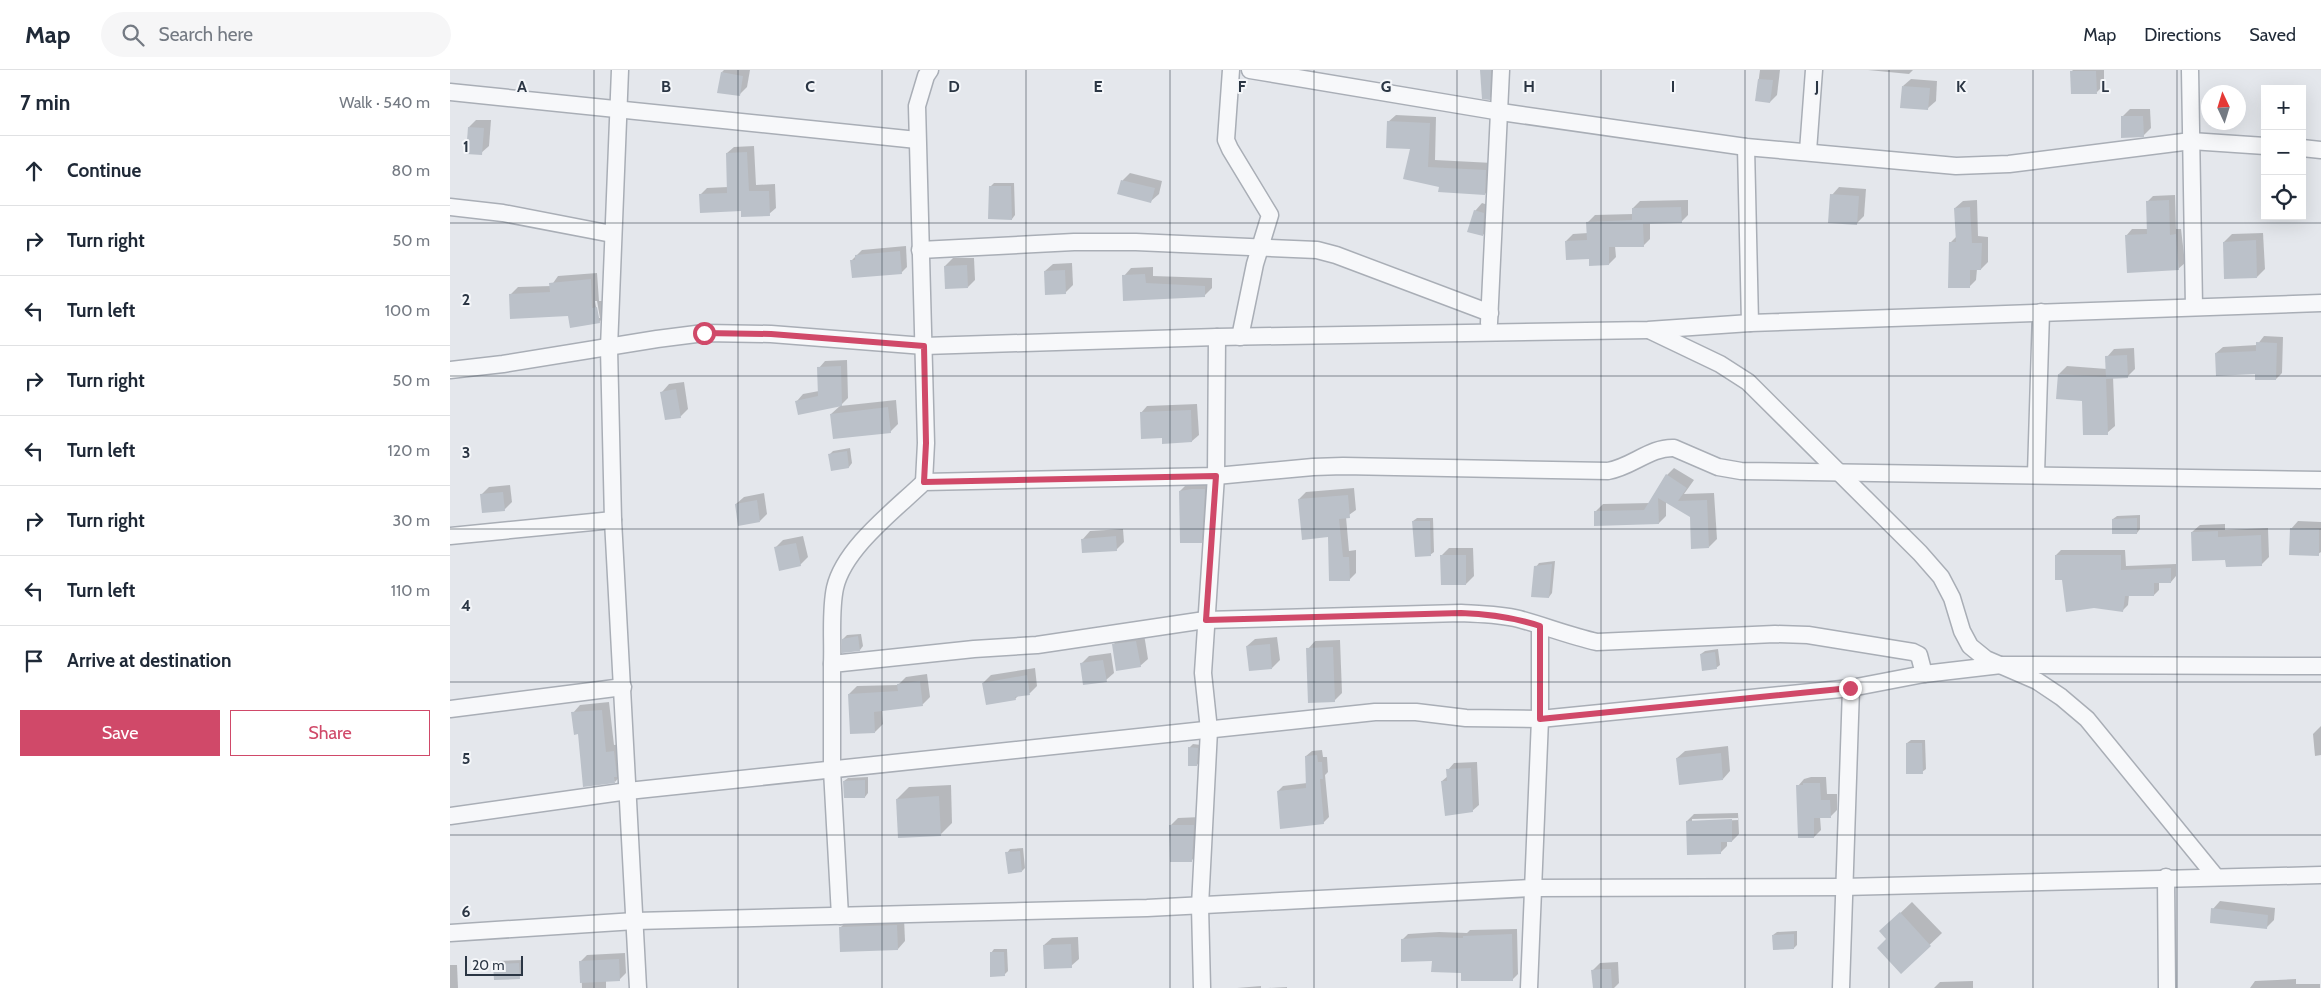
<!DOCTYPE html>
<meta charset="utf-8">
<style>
body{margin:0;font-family:Cabin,sans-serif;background:#f6f6f7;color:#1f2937}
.controls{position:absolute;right:15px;top:15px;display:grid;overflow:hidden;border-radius:0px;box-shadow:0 5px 20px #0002}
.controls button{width:45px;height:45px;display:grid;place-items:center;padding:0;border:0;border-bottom:1px solid #e0e1e3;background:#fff;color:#1f2937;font:25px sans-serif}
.compass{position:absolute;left:1751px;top:15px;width:45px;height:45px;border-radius:50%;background:#fff;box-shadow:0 5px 20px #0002;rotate:356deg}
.scale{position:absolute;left:15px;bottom:12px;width:58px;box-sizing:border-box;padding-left:5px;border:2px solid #2b3644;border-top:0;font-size:14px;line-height:18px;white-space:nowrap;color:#2b3644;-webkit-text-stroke:4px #f4f6f9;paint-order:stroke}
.stop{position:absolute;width:15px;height:15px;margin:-11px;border:4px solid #d04969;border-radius:50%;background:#fff}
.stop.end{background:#d04969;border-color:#fff;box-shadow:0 1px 5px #0008}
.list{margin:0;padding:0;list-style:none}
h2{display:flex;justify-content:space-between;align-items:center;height:65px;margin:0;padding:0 20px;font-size:21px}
h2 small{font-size:16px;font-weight:400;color:#747a83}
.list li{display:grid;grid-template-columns:32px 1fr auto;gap:15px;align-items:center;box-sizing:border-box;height:70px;padding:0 20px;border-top:1px solid #e0e1e3}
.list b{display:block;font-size:19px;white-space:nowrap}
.list em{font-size:16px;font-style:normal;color:#747a83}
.actions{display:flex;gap:10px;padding:15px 20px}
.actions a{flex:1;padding:11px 0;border:1px solid #d04969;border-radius:0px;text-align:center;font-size:18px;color:#d04969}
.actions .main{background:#d04969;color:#fff}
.icon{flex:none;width:28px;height:28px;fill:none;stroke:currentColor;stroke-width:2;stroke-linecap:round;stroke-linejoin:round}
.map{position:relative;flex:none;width:1871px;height:918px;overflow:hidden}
header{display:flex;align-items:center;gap:30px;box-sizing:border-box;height:70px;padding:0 25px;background:#fff;border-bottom:1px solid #e0e1e3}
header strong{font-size:24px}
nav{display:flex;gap:28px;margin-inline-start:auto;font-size:18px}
.search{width:350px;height:45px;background:#f6f6f7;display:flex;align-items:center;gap:12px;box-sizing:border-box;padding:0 18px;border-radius:28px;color:#747a83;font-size:19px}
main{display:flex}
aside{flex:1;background:#fff}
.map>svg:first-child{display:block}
.shadow{fill:#0003;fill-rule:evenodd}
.building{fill:#bbc1c9}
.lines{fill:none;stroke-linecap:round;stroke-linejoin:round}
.minor-casing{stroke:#a9aeb6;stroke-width:19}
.minor{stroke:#f7f8fa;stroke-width:16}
.route{stroke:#d04969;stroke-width:6}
.grid{fill:none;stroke:#2b3644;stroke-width:1;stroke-opacity:0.55}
.grid-label{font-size:16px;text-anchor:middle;font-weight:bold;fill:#2b3644;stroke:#f4f6f9;stroke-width:4;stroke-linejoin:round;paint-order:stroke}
</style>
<header>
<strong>Map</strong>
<div class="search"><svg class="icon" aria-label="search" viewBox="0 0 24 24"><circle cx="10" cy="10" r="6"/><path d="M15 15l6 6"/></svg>Search here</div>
<nav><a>Map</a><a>Directions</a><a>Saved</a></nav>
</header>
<main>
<aside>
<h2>7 min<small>Walk · 540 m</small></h2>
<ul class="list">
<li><svg class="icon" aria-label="ahead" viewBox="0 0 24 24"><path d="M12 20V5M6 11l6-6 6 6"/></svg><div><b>Continue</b></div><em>80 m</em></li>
<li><svg class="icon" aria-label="right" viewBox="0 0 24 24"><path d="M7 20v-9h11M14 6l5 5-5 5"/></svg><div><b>Turn right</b></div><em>50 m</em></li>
<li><svg class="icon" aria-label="left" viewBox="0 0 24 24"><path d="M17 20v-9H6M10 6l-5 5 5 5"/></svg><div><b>Turn left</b></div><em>100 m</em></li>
<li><svg class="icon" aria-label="right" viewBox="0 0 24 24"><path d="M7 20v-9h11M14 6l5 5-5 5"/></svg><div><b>Turn right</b></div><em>50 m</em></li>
<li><svg class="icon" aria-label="left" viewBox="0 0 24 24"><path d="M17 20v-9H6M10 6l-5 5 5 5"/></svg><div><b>Turn left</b></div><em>120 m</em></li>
<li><svg class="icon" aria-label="right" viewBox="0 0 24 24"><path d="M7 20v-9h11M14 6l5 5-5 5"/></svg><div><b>Turn right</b></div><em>30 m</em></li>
<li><svg class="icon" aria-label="left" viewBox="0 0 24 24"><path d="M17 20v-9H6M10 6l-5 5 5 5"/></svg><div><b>Turn left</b></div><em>110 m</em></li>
<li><svg class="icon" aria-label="arrive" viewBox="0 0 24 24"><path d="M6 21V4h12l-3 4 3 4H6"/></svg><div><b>Arrive at destination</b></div></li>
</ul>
<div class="actions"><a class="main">Save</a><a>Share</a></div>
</aside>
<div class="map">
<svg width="1871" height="918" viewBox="0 0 1871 918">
<rect width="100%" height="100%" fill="#e4e7ec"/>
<g class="shadow">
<path d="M274 0H300L297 17 289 25 272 2Z"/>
<path d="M1031 0H1048L1047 21 1039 29Z"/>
<path d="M1310 0H1330L1327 25 1320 32 1306 30Z"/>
<path d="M1418 0H1463L1459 4Z"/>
<path d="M1623 0H1654V15L1647 22 1621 2Z"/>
<path d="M1461 9 1487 11 1486 31 1478 38 1453 16Z"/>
<path d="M1680 39H1700L1701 58 1693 66 1672 47Z"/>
<path d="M946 45 986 47 985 90 1043 93 1042 116 1035 124 990 116 961 77 938 52Z"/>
<path d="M26 50H41L39 76 31 83 19 57Z"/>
<path d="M304 76 306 115 325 114 326 138 319 144 292 139 250 125 257 118 278 117 277 83 284 77Z"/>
<path d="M680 103 712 111 709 124 701 131 669 123 673 110Z"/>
<path d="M544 113H564L565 145 562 149 541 116Z"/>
<path d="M1389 117 1416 119 1414 146 1406 154 1382 125Z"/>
<path d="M1725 125 1726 159H1731L1735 193 1728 199 1676 166 1682 159H1698L1697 132 1703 126Z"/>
<path d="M1238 130V145L1231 152 1200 153V169L1193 176H1165L1166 187 1159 194 1140 188 1116 171 1123 164 1138 163V152L1145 145 1183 144V138L1190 131Z"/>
<path d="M1527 130 1528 166 1538 167V192L1531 199H1527L1526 210 1519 217 1500 173 1507 166 1505 138 1513 131Z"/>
<path d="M1032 133 1041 136 1040 157 1033 165 1025 141Z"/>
<path d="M1813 163 1815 199 1807 207 1774 172 1782 164Z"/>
<path d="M456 176 457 197 451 203 401 191 412 180Z"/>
<path d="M503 188H524L525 210 518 217 495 196Z"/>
<path d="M622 193 623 215 615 223 595 201 603 194Z"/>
<path d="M703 197V206L762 208V218L754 226 675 229 674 206 681 198Z"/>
<path d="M147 203 149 231H154L156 245 149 252 119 245 61 224 68 217 101 216 108 206ZM145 231H147L150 248H148Z"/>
<path d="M1814 266 1833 267 1832 303 1826 309 1806 302 1766 283 1773 277 1807 275Z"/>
<path d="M1684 278 1685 299 1677 307H1663L1665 356 1657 363 1633 329 1609 304 1617 296 1657 299V287L1664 279Z"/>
<path d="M397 290 398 328 390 336 446 330 448 354 440 362 381 344 391 335 347 331 353 324 369 321V298L375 291Z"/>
<path d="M234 312 238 339 230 347 212 322 219 314Z"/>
<path d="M747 334 749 365 742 371 713 367 691 343 697 336Z"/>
<path d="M400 378 402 393 399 397 382 400 379 385 383 381Z"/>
<path d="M1224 398 1244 410 1234 424 1264 423 1267 469 1259 477 1241 446 1216 431V446L1209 453 1145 442 1153 434 1200 433 1217 405Z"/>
<path d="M762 412 758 464 751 472 730 421 737 414Z"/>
<path d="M60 415 62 432 54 440 32 424 39 417Z"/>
<path d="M904 418 906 440 896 447 899 481 906 480V503L899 510 879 466 849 429 856 422Z"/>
<path d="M314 423 317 444 310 451 286 434 294 427Z"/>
<path d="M1690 445V459L1687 463 1663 449 1667 446Z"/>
<path d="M967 448H983L984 482 980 485 963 451Z"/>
<path d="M1848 451 1871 452V482L1868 484 1841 459Z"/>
<path d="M1775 454V460L1818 458 1819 487 1811 495 1742 462 1750 455Z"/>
<path d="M673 459 674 472 666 480 633 469 640 461Z"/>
<path d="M353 466 358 487 350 495 325 478 333 470Z"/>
<path d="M999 478H1023L1024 506 1016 514 991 486Z"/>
<path d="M1611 480H1675L1676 496 1726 494V506L1721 512H1709V520L1704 525H1679L1678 535 1673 540 1613 509 1606 485Z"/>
<path d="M1105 491 1102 523 1099 527 1086 497 1089 493Z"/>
<path d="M411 564 413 576 410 580 393 569 397 565Z"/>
<path d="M694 564 698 589 690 596 663 575 671 567Z"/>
<path d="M827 567 830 590 822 598 797 576 805 569Z"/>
<path d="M890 570 892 623 884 631 858 579 865 571Z"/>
<path d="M1268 579 1270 595 1266 598 1251 584 1255 581Z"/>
<path d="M661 583 664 603 656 610 631 594 639 586Z"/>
<path d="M585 598 587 616 580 623 569 625 565 629 533 613 541 605Z"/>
<path d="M477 604 480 627 473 634 432 640 433 654 425 662 399 624 407 616 448 615 456 607Z"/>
<path d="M159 632 164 675 172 674V704L165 712 129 663 123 643 130 635Z"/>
<path d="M1871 656V685L1865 686 1863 664Z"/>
<path d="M1461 670H1475L1476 699 1472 702 1457 673Z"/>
<path d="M743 674 751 675 750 691 747 695 739 678Z"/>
<path d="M1278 676 1280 701 1273 709 1227 688 1235 681Z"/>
<path d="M872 680 873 687H877L878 702 875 705 879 747 873 753 828 721 833 716 857 713 856 686 862 681Z"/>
<path d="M1027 692 1029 735 1022 741 992 711 998 706V700L1004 693Z"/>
<path d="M418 707V723L415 727 394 711 398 708Z"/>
<path d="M1361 707H1376L1377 724H1387V740L1380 747H1370L1371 760 1364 767 1348 716 1354 709Z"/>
<path d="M501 715 502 753 491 764 447 729 459 717Z"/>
<path d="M1288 743 1289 764 1282 771H1277V776L1270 783 1237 751 1244 744ZM1288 748V750L1242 752V749Z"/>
<path d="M751 747 749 783 742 790 720 756 728 748Z"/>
<path d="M573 778 575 798 572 801 557 783 560 779Z"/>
<path d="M1770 831 1825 838 1824 850 1816 858 1763 839Z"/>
<path d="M1462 832 1492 863 1451 902 1438 869 1443 850Z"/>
<path d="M454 848 455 871 448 879 390 858 398 850Z"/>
<path d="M1067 859 1068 904 1062 910 1013 902 983 889 952 870 958 864 989 862 1017 863 1020 860Z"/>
<path d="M1347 861V875L1344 878 1323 865 1327 862Z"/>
<path d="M628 867 629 889 621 896 594 875 602 868Z"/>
<path d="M544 879H557L558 901 554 905 541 883Z"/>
<path d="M175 883 176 903 169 910H156V918H132L131 891 137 885Z"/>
<path d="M72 890 73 904 69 907 45 895 48 891Z"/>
<path d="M1168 892 1169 913 1164 918H1144L1143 900 1150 893Z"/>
<path d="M0 895H7L8 918H0Z"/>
<path d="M1846 909V914H1870V918H1800L1805 911Z"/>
<path d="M1523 911V918H1484L1490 912Z"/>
<path d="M811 916V918H787Z"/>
<path d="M837 917V918H818Z"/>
</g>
<g class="building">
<path d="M1030 0H1041L1040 30 1032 29Z"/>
<path d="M1620 1H1646L1647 24H1621Z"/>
<path d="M271 2 293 6 290 26 267 23Z"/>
<path d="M1308 9 1323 10 1320 33 1305 31Z"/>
<path d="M1452 16 1480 18 1478 40 1450 38Z"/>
<path d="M1671 46H1693L1694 67 1671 68Z"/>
<path d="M937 51 980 53 978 97 1036 100 1035 125 988 122 989 117 953 109 960 79 936 78Z"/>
<path d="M18 57 34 58 32 85 16 84Z"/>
<path d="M297 82 299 121H319L320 146 291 147V141L250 143 249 124 277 123 276 83Z"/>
<path d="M671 110 705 118 701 133 667 124Z"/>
<path d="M539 116H561L562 150 538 149Z"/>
<path d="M1380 124 1409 126 1407 155 1378 153Z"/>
<path d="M1719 130 1720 165 1726 164 1729 200 1677 203 1675 165 1697 164 1696 131Z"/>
<path d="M1231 137 1232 153 1193 154 1194 177H1159V195L1139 196V189L1116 190 1115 171 1137 170 1136 152 1182 150V138Z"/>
<path d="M1520 137 1522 173H1532L1531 200H1520V218H1498L1499 172H1506L1504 138Z"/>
<path d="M1024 140 1034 143 1033 166 1017 162Z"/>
<path d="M1806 170 1807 208 1774 209 1773 172Z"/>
<path d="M450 181 452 204 402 208 400 190H405V185Z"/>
<path d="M517 195 518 218 495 219 494 196Z"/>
<path d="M615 200 616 224 595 225 594 201Z"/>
<path d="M695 204 696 213 755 216V227L673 231 672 205Z"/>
<path d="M141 209 142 238 147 237 150 253 120 258 118 246 60 249 59 224 100 222 99 213Z"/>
<path d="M1806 272 1827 273 1826 310H1805V304L1766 306 1765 283 1806 281Z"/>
<path d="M1677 285 1678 308 1656 309 1655 286Z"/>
<path d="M391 296 392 336 348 345 345 331 368 326 367 297Z"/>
<path d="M1608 304 1656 307 1658 365H1633L1632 331 1606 329Z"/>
<path d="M226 319 231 348 215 350 210 322Z"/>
<path d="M438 337 441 363 383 369 380 344Z"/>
<path d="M741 340 742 372 712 374V368L691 369 690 342Z"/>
<path d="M397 381 399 398 381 401 378 384Z"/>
<path d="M1216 404 1237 418 1228 431 1257 430 1259 478 1241 479 1240 447 1208 428 1209 454 1144 456V441L1194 440Z"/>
<path d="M742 419H755L752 473H730L729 421Z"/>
<path d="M53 422 55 441 32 443 30 424Z"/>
<path d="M898 425 900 448 889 449 893 487H899L900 511H879L878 467 852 470 848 429Z"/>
<path d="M307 430 310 452 288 456 285 434Z"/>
<path d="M1687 448V464H1662V449Z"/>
<path d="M962 451H980L981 486 965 487Z"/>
<path d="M1840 458 1869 459V486L1839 485Z"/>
<path d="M1768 461V467L1811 465 1812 496 1776 497 1775 490 1742 491 1741 462Z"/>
<path d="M666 466 667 481 632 483 631 469Z"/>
<path d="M346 473 351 496 329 501 324 477Z"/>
<path d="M990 485H1016V515H991Z"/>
<path d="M1605 485H1671V500L1721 498V513H1704V526H1675L1673 542 1644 538 1616 542 1612 510H1605Z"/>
<path d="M1102 494 1099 528 1081 527 1084 496Z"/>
<path d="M408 566 410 581 392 583V569Z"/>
<path d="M686 571 691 597 666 601 662 574Z"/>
<path d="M820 574 822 599 799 601 796 576Z"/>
<path d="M883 577 885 632 858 633 856 578Z"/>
<path d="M1265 582 1267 599 1252 601 1250 584Z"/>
<path d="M653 590 657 612 633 615 630 593Z"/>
<path d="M577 605 580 625 565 627 566 630 536 635 532 613Z"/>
<path d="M470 611 473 636 424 642 425 663 400 664 398 624 448 621 447 614Z"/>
<path d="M152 640 156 682 164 681 167 707H164L165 713 133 717 128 664 124 665 121 642Z"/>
<path d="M1456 673H1472L1473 704H1456Z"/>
<path d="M738 677 748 678 747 696H738Z"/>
<path d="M1271 683 1273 710 1229 715 1226 688Z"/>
<path d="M867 685 868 692H872L873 709H870L874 754 830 759 827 721 856 718 855 686Z"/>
<path d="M1021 698 1023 742 995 746 991 711H997L996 699Z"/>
<path d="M415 710V728H394L393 711Z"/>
<path d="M1353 713H1370L1371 730H1380L1381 748H1364V768H1348L1346 715H1353Z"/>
<path d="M489 726 491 766 448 768 446 729Z"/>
<path d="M1282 749V772H1271V784L1237 785 1236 751Z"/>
<path d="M719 755H744L742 792H720Z"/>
<path d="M570 781 572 802 558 804 555 782Z"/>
<path d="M1761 838 1818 845 1817 859 1760 853Z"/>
<path d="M1450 842 1481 876 1451 904 1427 878 1436 869 1429 861Z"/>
<path d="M447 855 448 880 390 882 389 857Z"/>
<path d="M1062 864 1063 911H1011V903L981 902 982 891 951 892V869L983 867 1013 868V866Z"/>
<path d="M1344 864V879L1323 880 1322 865Z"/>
<path d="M621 874 622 898 594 899 593 875Z"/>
<path d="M540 882H554L555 906 540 907Z"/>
<path d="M169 889 170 911 130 913 129 891Z"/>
<path d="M69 893 70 909 44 910 43 894Z"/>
<path d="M1152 899H1161L1162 918H1143L1141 900Z"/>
</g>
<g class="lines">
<g class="minor-casing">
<g id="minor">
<path d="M170 0 159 278 163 450 188 918"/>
<path d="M781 0 776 70 780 79 820 145 805 194 790 267"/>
<path d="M800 0 1051 42 1296 77 1506 96 1559 94 1741 71 1815 76"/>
<path d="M1740 0 1744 237"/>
<path d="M0 22 467 70"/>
<path d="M1296 77 1300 253"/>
<path d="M1852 78 1871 80"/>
<path d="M1358 81 1364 0"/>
<path d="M0 137 53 143 162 164"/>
<path d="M470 180 624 172H686L867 180 886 185 1040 243"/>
<path d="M1039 253 1051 0"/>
<path d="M1201 261 1270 294 1298 312 1470 483 1491 507 1502 528 1512 561 1520 576 1536 589 1587 611 1611 627 1637 649 1766 807"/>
<path d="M0 300 53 294 207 269 254 263 321 264 474 276 767 267 1198 260 1300 253 1871 233"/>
<path d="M1586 404 1591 242"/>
<path d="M474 412 476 373 467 36 476 6 480 0"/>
<path d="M0 466 163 450"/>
<path d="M382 594C383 571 380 541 385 518 394 478 445 440 474 412L766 406 863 397 893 396 1158 401C1182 397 1200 377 1224 378L1268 397 1291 401 1871 410"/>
<path d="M0 639 173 617"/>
<path d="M0 746 178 721 925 642H966L1016 648 1090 649 1401 618 1474 604 1551 595 1871 596"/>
<path d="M1716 807 1717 918"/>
<path d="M390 846 382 700V594L524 579 587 575 755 550 1011 543C1031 544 1050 544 1069 549 1095 556 1120 566 1147 572L1325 564 1358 565 1463 582 1469 585 1474 604"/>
<path d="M0 863 185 851 697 838 1083 818 1393 817 1871 805"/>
<path d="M752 918 750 836 759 660 753 603 766 406 767 267"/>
<path d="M1079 918 1090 649V556"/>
<path d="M1391 918 1401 618"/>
</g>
</g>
<use href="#minor" class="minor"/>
</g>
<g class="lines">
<path class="route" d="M254 263 321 264 474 276 476 373 474 412 766 406 756 550 1011 543C1039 544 1063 547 1090 556V649L1400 618"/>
</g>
<path class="grid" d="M144 0V918M288 0V918M432 0V918M576 0V918M720 0V918M864 0V918M1007 0V918M1151 0V918M1295 0V918M1439 0V918M1583 0V918M1727 0V918M0 153H1871M0 306H1871M0 459H1871M0 612H1871M0 765H1871"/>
<g class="grid-label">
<text x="72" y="22">A</text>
<text x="216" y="22">B</text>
<text x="360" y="22">C</text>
<text x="504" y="22">D</text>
<text x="648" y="22">E</text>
<text x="792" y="22">F</text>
<text x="936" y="22">G</text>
<text x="1079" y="22">H</text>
<text x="1223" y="22">I</text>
<text x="1367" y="22">J</text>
<text x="1511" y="22">K</text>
<text x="1655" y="22">L</text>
<text x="16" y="82">1</text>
<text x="16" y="235">2</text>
<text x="16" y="388">3</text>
<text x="16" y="541">4</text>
<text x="16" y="694">5</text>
<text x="16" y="847">6</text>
</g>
</svg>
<div class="controls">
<button>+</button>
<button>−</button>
<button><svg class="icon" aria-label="locate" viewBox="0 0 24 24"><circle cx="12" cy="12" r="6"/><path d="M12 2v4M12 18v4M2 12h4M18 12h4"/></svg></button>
</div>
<svg class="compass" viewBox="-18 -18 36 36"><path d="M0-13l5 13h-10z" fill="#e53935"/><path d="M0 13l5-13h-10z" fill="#747a83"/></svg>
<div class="scale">20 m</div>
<div class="stop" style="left:254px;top:263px"></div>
<div class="stop end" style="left:1400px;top:618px"></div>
</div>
</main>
